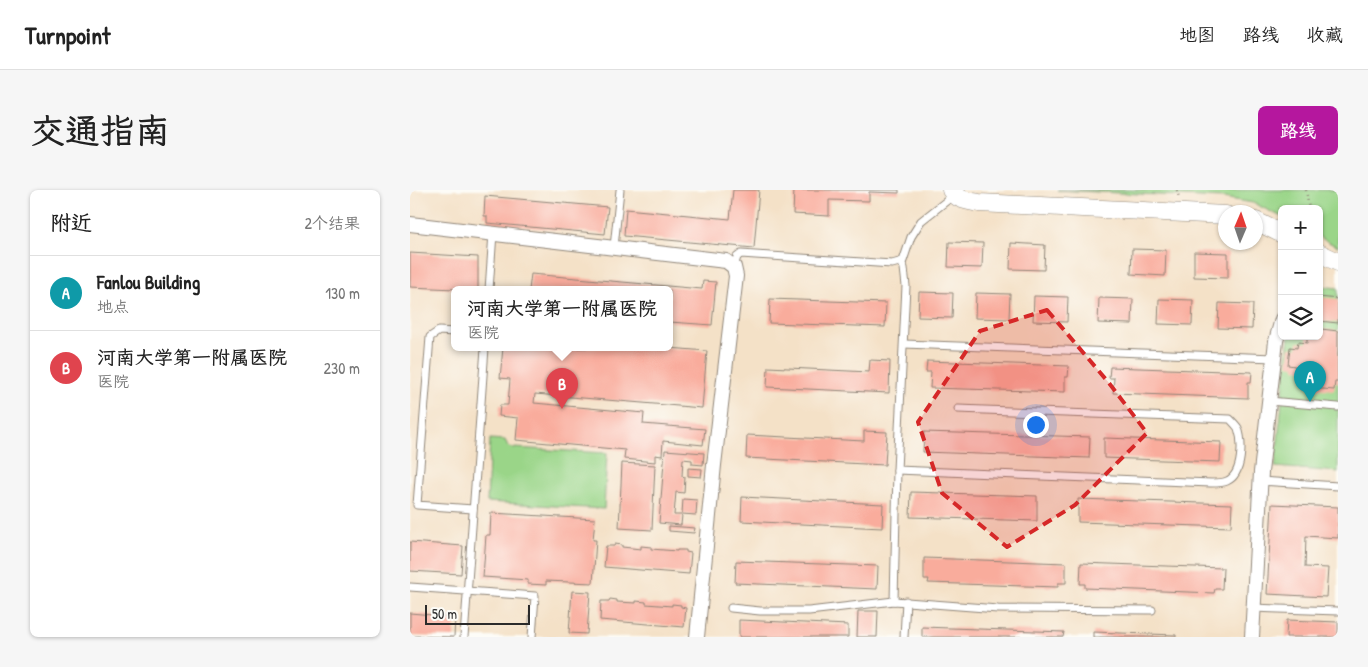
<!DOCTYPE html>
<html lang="zh">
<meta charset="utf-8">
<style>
body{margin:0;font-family:"Patrick Hand","LXGW WenKai TC",sans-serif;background:#f6f6f6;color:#222}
.controls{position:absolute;right:15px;top:15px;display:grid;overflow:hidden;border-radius:8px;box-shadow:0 1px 4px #0004}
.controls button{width:45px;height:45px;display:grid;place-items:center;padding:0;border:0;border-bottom:1px solid #e0e0e0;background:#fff;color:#222;font:25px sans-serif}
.compass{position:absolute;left:808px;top:15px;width:45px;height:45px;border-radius:50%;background:#fff;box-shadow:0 1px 4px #0004;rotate:2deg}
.scale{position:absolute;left:15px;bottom:12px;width:105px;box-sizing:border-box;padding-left:5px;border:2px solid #2b2b2b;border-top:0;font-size:14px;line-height:18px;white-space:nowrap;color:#2b2b2b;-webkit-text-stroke:4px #fdfcf7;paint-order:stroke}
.you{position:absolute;left:625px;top:234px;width:18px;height:18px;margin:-12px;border:4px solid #fff;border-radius:50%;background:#1a73e8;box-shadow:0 0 0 8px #1a73e833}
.badge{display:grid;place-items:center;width:32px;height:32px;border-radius:50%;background:#b5179e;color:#fff;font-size:16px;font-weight:700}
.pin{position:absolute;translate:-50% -41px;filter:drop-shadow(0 1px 2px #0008)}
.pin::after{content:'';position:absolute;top:26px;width:18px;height:15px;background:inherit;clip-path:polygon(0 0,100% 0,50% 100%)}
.popup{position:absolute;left:41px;top:96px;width:222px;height:65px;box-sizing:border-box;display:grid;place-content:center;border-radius:8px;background:#fff;filter:drop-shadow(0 1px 4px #0005);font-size:16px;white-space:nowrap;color:#767676}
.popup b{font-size:19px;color:#222}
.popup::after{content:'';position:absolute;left:50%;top:100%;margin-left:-10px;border:10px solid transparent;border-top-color:#fff}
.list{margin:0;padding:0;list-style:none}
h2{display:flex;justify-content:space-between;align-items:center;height:65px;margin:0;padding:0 20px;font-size:21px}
h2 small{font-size:16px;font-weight:400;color:#767676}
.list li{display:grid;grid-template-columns:32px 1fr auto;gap:15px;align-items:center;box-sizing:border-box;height:75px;padding:0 20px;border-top:1px solid #e0e0e0}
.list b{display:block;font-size:19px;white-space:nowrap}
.list p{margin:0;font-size:16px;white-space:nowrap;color:#767676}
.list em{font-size:16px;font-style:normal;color:#767676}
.icon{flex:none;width:28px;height:28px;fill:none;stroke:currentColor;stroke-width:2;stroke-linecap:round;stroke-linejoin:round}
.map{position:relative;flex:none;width:928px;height:447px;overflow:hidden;border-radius:8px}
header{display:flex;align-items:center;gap:30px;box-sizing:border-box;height:70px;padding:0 25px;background:#fff;border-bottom:1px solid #e0e0e0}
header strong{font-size:24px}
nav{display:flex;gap:28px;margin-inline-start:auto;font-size:18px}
.intro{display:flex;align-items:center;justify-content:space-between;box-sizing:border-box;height:120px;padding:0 30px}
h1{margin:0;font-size:35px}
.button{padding:12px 22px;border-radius:8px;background:#b5179e;color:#fff;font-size:18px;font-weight:700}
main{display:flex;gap:30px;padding:0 30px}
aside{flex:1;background:#fff;border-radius:8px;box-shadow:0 1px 4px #0004}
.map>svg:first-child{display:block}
.green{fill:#9ad588;stroke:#62805a}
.building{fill:#f9ac9c}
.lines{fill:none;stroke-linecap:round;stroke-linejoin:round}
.service-casing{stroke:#908679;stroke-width:9}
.minor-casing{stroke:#908679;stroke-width:16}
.tertiary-casing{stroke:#908679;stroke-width:19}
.path{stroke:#908679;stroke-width:2.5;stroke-dasharray:1 4;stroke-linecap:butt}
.service{stroke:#fff;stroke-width:7}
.minor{stroke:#fff;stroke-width:14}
.tertiary{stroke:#fff;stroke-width:18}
.marked{fill:#d62828;fill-opacity:0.2;stroke:#d62828;stroke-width:4;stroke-dasharray:10 6;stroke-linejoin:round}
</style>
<header>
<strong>Turnpoint</strong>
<nav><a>地图</a><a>路线</a><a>收藏</a></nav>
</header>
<div class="intro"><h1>交通指南</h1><a class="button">路线</a></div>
<main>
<aside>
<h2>附近<small>2个结果</small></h2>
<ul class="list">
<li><span class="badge" style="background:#0f9aa8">A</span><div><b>Fanlou Building</b><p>地点</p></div><em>130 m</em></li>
<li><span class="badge" style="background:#e0444e">B</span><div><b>河南大学第一附属医院</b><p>医院</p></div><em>230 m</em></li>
</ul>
</aside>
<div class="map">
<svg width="928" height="447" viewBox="0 0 928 447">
<rect width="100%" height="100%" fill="#fdfcf7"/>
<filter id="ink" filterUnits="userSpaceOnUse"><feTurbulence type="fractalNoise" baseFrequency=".02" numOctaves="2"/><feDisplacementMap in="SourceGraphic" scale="10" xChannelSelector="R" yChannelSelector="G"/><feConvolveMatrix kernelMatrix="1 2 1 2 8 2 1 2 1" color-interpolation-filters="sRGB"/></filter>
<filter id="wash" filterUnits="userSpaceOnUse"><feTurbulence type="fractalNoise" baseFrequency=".0096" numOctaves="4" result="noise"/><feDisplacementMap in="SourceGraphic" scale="20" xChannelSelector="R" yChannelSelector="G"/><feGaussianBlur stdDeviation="1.12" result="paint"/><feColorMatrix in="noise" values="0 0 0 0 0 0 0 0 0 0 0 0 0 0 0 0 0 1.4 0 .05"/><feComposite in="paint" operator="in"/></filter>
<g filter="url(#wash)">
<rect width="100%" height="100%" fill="#f4e1c7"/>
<g class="green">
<path d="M647 0H928V57L909 47V19H872V27L843 13 813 8Z"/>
<path d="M909 96 928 98V282L865 277 879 146H909Z"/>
<path d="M80 249 95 250 98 256 103 258 197 263 194 319 77 312Z"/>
</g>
<g id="blocks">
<g class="building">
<path d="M323 0H349L344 58 214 46 216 19 320 29Z"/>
<path d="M384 0H489V3L459 2V11L419 10V26L383 24Z"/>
<path d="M75 6 198 17 195 44 77 33V26H74Z"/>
<path d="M539 52 573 53 572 78 538 77Z"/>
<path d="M601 53 635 55 634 80 600 79Z"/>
<path d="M722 59 756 60 755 86 721 84Z"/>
<path d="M784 62 818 63V88L784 87Z"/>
<path d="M0 63 68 67V100L0 97Z"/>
<path d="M121 84 292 99 293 91 306 92 302 135 260 132V100H119Z"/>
<path d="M509 102 543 103 542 128 508 127Z"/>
<path d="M566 103 600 104 599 129 565 128Z"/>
<path d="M624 106 658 107 657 132 623 131Z"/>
<path d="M909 107 928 109V133L909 131Z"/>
<path d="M689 108 723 109 722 134 688 133Z"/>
<path d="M360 109 476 113 475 137 359 133Z"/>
<path d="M749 109 783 110 782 135 748 134Z"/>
<path d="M809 113 843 114 842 139 808 138Z"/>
<path d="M911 139 928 141V192H925L924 200 901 198 902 190 893 189 894 180 885 179V176L878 175 880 157 887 158 888 152 897 153V146L910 147Z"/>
<path d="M93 158H259L297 161 292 218 125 204 124 213 234 223 233 234 295 239 293 255 253 251 252 266 245 265V272L214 269 215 260 106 250 108 228 89 226 90 215H98L100 189 90 188Z"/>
<path d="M460 170 480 171 479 203 357 197 358 177 459 182Z"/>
<path d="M517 171 659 176 658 187H655V202L520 198 521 182H516Z"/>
<path d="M700 177 842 182 841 192H838V208L703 203 704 188H699Z"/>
<path d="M454 241 477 242 475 275 336 268 337 245 454 251Z"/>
<path d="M514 242 680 247 679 268 513 262Z"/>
<path d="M694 248 811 252 810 272 694 268Z"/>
<path d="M255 260 294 263 293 275 282 274V270L273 269 272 286 275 287 274 303 266 302 264 325H272L271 335 249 333Z"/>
<path d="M212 273 245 275 242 340 209 338Z"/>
<path d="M278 278 292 279 291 287 278 286Z"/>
<path d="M501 302 627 306V331L500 327Z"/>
<path d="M332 307 473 314 472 338 331 331Z"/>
<path d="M273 309 287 310 286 325 272 324Z"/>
<path d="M668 309 822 314 821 337 668 332Z"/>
<path d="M862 314 928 317V348L896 346 895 377 918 378 916 407 857 404Z"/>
<path d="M81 323 185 329 183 350H186L183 393 136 391V395L118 394V390L73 387 76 345H80Z"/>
<path d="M259 336 285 338 284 343 259 341Z"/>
<path d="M0 352 53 356 51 384 0 381Z"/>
<path d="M205 354 212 355V357L231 359V356L241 357V359L267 361V360H276V362L281 363 279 384 194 377 196 356H204Z"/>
<path d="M514 368 656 373V393H648V397L518 393 519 389H514Z"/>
<path d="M326 371 468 376 467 399 325 393Z"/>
<path d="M671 373 813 378 812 399H805L804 403 675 398V394H670Z"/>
<path d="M162 401 180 402 177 444 159 443Z"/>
<path d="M200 409 207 410V412L226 413V411L236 412V414L262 416V414L271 415V417L276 418 274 437 190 430 191 411H199Z"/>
<path d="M448 421H468L467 447H447Z"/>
<path d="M0 423 45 427 44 447 0 446Z"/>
<path d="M329 430 438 435V447H329Z"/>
<path d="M877 430 928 432V447H876Z"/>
<path d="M512 437 654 442 653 447H512Z"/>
<path d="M683 442 766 445V447H683Z"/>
</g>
</g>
</g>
<g filter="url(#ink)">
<use href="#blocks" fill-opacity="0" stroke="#908679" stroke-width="1"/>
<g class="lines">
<g class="service-casing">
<g id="service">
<path d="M204 57 210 0"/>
<path d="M324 77 327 67 331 64 482 74 493 71 501 47 511 31 544 5"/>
<path d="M79 100 83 43"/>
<path d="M44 142 29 141 20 147 7 315 63 319"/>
<path d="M494 154 864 168"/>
<path d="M859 211 928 217"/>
<path d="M487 280 801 293C806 293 813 293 817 291 833 284 833 252 828 238 826 235 823 232 820 229L548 219"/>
<path d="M850 291 928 296"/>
<path d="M0 397 125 406 122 447"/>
<path d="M484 411 487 280 496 96 494 78 491 72"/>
<path d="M321 418 350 421H399L484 411 588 419 742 420"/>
<path d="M843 418 928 421"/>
<path d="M54 447 75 158"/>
<path d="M494 447 496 411"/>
</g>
</g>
<g class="minor-casing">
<g id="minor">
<path d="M0 34 316 71 324 77 326 86 304 275 287 447"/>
<path d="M842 447 851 282 866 151 872 129"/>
</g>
</g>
<g class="tertiary-casing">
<g id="tertiary">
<path d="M541 0C547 10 558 11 569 13L816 25"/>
<path d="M846 31 872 44"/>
<path d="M909 63 928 72"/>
</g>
</g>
<g class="path">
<path d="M767 0 769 8"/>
<path d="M896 0 899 19"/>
</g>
<use href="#service" class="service"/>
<use href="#minor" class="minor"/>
<use href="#tertiary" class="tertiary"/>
</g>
</g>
<path class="marked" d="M637 120 699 193 737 243 665 315 597 357 532 303 508 232 570 141Z"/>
</svg>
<div class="controls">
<button>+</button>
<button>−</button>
<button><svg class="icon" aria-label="layers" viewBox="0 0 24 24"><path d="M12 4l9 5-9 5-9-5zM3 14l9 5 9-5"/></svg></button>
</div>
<svg class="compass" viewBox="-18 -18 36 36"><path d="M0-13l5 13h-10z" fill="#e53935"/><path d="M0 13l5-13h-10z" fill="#767676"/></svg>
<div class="scale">50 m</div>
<div class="you"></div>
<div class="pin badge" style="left:900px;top:212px;background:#0f9aa8">A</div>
<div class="pin badge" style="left:152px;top:219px;background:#e0444e">B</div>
<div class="popup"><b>河南大学第一附属医院</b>医院</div>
</div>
</main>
